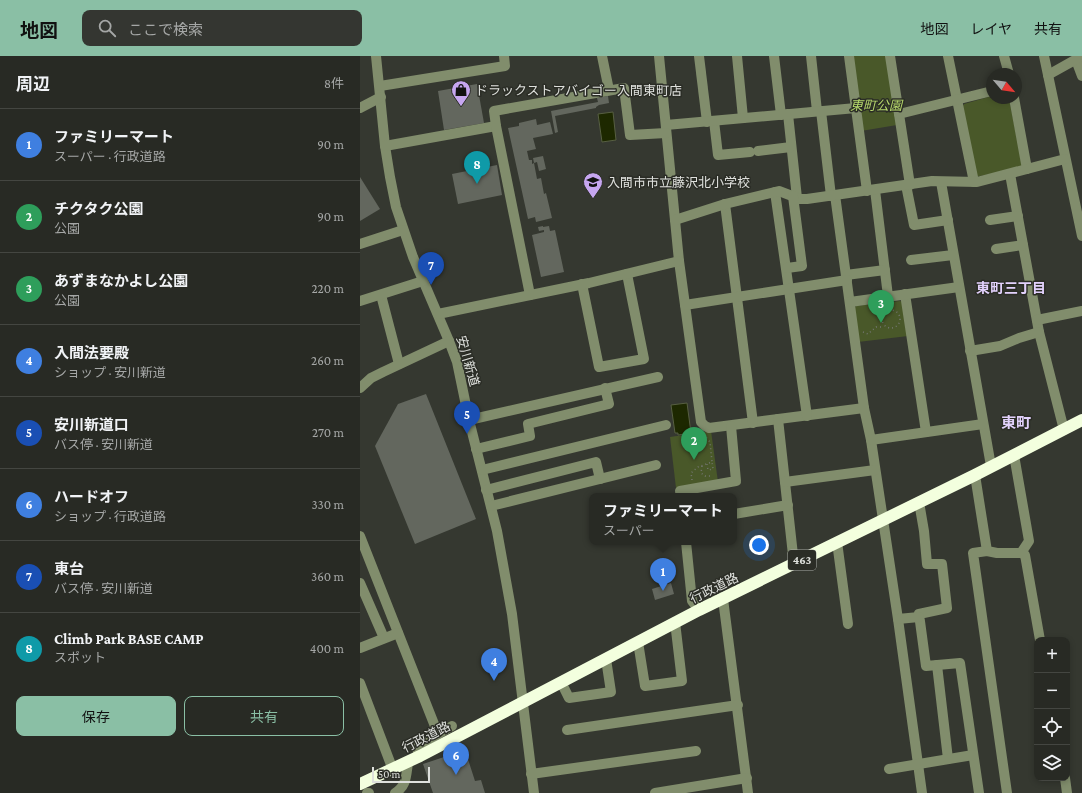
<!DOCTYPE html>
<html lang="ja">
<meta charset="utf-8">
<style>
body{margin:0;font-family:"Crimson Pro","Noto Sans JP",serif;background:#343631;color:#f1f3f6}
.controls{position:absolute;right:12px;bottom:12px;display:grid;overflow:hidden;border-radius:8px;box-shadow:0 2px 6px #0003}
.controls button{width:36px;height:36px;display:grid;place-items:center;padding:0;border:0;border-bottom:1px solid #444641;background:#282a24;color:#f1f3f6;font:20px sans-serif}
.compass{position:absolute;left:626px;top:12px;width:36px;height:36px;border-radius:50%;background:#282a24;box-shadow:0 2px 6px #0003;rotate:119deg}
.scale{position:absolute;left:12px;bottom:10px;width:58px;box-sizing:border-box;padding-left:4px;border:2px solid #dee0dc;border-top:0;font-size:11px;line-height:14px;white-space:nowrap;color:#dee0dc;-webkit-text-stroke:3px #2b2d26;paint-order:stroke}
.you{position:absolute;left:399px;top:489px;width:14px;height:14px;margin:-10px;border:3px solid #fff;border-radius:50%;background:#1a73e8;box-shadow:0 0 0 6px #1a73e833}
.badge{display:grid;place-items:center;width:26px;height:26px;border-radius:50%;background:#8abfa5;color:#fff;font-size:13px;font-weight:700}
.pin{position:absolute;translate:-50% -33px;filter:drop-shadow(0 1px 2px #0008)}
.pin::after{content:'';position:absolute;top:21px;width:14px;height:12px;background:inherit;clip-path:polygon(0 0,100% 0,50% 100%)}
.popup{position:absolute;left:229px;top:437px;width:148px;height:52px;box-sizing:border-box;display:grid;place-content:center;border-radius:8px;background:#282a24;filter:drop-shadow(0 1px 3px #0005);font-size:13px;white-space:nowrap;color:#a5a7a6}
.popup b{font-size:15px;color:#f1f3f6}
.popup::after{content:'';position:absolute;left:50%;top:100%;margin-left:-8px;border:8px solid transparent;border-top-color:#282a24}
.list{margin:0;padding:0;list-style:none}
h2{display:flex;justify-content:space-between;align-items:center;height:52px;margin:0;padding:0 16px;font-size:17px}
h2 small{font-size:13px;font-weight:400;color:#a5a7a6}
.list li{display:grid;grid-template-columns:26px 1fr auto;gap:12px;align-items:center;box-sizing:border-box;height:72px;padding:0 16px;border-top:1px solid #444641}
.list b{display:block;font-size:15px;white-space:nowrap}
.list p{margin:0;font-size:13px;white-space:nowrap;color:#a5a7a6}
.list em{font-size:13px;font-style:normal;color:#a5a7a6}
.actions{display:flex;gap:8px;padding:12px 16px}
.actions a{flex:1;padding:9px 0;border:1px solid #8abfa5;border-radius:8px;text-align:center;font-size:14px;color:#8abfa5}
.actions .main{background:#8abfa5;color:#111}
.icon{flex:none;width:22px;height:22px;fill:none;stroke:currentColor;stroke-width:2;stroke-linecap:round;stroke-linejoin:round}
.map{position:relative;flex:none;width:722px;height:737px;overflow:hidden}
header{display:flex;align-items:center;gap:24px;box-sizing:border-box;height:56px;padding:0 20px;background:#8abfa5;color:#111}
header strong{font-size:19px}
nav{display:flex;gap:22px;margin-inline-start:auto;font-size:14px}
.search{width:280px;height:36px;background:#343631;display:flex;align-items:center;gap:10px;box-sizing:border-box;padding:0 14px;border-radius:8px;color:#a5a7a6;font-size:15px}
main{display:flex}
aside{flex:1;background:#282a24}
.map>svg:first-child{display:block}
.green{fill:#495829}
.water{fill:#1d2800;stroke:#575f42}
.building{fill:#63675e}
.lines{fill:none;stroke-linecap:round;stroke-linejoin:round}
.path{stroke:#73766f;stroke-width:1.5;stroke-dasharray:1 3;stroke-linecap:butt}
.minor{stroke:#818d6c;stroke-width:10}
.highway{stroke:#f3ffde;stroke-width:12}
.labels{text-anchor:middle;dominant-baseline:central;stroke-width:3;stroke-linejoin:round;paint-order:stroke}
.shield{fill:#2b2d26;stroke:#a8aaa5;stroke-width:1}
.shield-label{font-size:12px;font-weight:bold;fill:#dee0dc}
.poi-label{font-size:13px;fill:#dee0dc;stroke:#2b2d26;text-anchor:start}
.park-label{font-size:13px;font-style:italic;fill:#b7d96c;stroke:#2b2d26}
.street-label{font-size:13px;fill:#dee0dc;stroke:#2b2d26}
.neighbourhood-label{font-size:14px;font-weight:bold;fill:#e2d1fb;stroke:#2b2d26}
.quarter-label{font-size:15px;font-weight:bold;fill:#e2d1fb;stroke:#2b2d26}
</style>
<header>
<strong>地図</strong>
<div class="search"><svg class="icon" aria-label="search" viewBox="0 0 24 24"><circle cx="10" cy="10" r="6"/><path d="M15 15l6 6"/></svg>ここで検索</div>
<nav><a>地図</a><a>レイヤ</a><a>共有</a></nav>
</header>
<main>
<aside>
<h2>周辺<small>8件</small></h2>
<ul class="list">
<li><span class="badge" style="background:#3f7fe0">1</span><div><b>ファミリーマート</b><p>スーパー · 行政道路</p></div><em>90 m</em></li>
<li><span class="badge" style="background:#2e9e5b">2</span><div><b>チクタク公園</b><p>公園</p></div><em>90 m</em></li>
<li><span class="badge" style="background:#2e9e5b">3</span><div><b>あずまなかよし公園</b><p>公園</p></div><em>220 m</em></li>
<li><span class="badge" style="background:#3f7fe0">4</span><div><b>入間法要殿</b><p>ショップ · 安川新道</p></div><em>260 m</em></li>
<li><span class="badge" style="background:#1a4fb4">5</span><div><b>安川新道口</b><p>バス停 · 安川新道</p></div><em>270 m</em></li>
<li><span class="badge" style="background:#3f7fe0">6</span><div><b>ハードオフ</b><p>ショップ · 行政道路</p></div><em>330 m</em></li>
<li><span class="badge" style="background:#1a4fb4">7</span><div><b>東台</b><p>バス停 · 安川新道</p></div><em>360 m</em></li>
<li><span class="badge" style="background:#0f9aa8">8</span><div><b>Climb Park BASE CAMP</b><p>スポット</p></div><em>400 m</em></li>
</ul>
<div class="actions"><a class="main">保存</a><a>共有</a></div>
</aside>
<div class="map">
<svg width="722" height="737" viewBox="0 0 722 737">
<rect width="100%" height="100%" fill="#353830"/>
<g class="green">
<path d="M492 0H528L537 69 501 75Z"/>
<path d="M632 40V42H649L662 109 660 112 615 121 602 52 604 48Z"/>
<path d="M540 245 544 246 548 280 498 286 494 253 496 250Z"/>
<path d="M351 375 358 426 316 432 310 381Z"/>
</g>
<g class="water">
<path d="M253 56 256 84 242 86 238 58Z"/>
<path d="M327 347 331 377 318 379V377H315L311 349Z"/>
</g>
<g class="building">
<path d="M117 28 124 67 84 74 78 35Z"/>
<path d="M248 40 249 47 239 49 236 51V52L195 60 198 76 195 77 191 55 238 46 237 42Z"/>
<path d="M176 63 177 69 190 66 193 78 173 82 176 93 167 95 169 104H172V108L174 107 177 123 181 122 184 138 186 137 192 162 176 166 175 161 168 163 148 72 159 70V67Z"/>
<path d="M183 100 186 113 179 115 177 106 174 107 173 102Z"/>
<path d="M137 109 142 139 98 148 92 118Z"/>
<path d="M0 121 20 153 0 165Z"/>
<path d="M183 170V171L189 170 190 175 195 174 204 216 181 221 172 179 184 176V174L179 175 178 171Z"/>
<path d="M66 338 116 463 55 488 15 390 38 348Z"/>
<path d="M311 527 314 538 295 544 292 533Z"/>
<path d="M105 694 115 725 121 724 125 737H73L63 708Z"/>
</g>
<g class="lines">
<g class="path">
<circle cx="531" cy="263" r="9"/>
<path d="M503 276 508 278 516 271H524"/>
<path d="M347 408 348 414 353 413 352 406"/>
<path d="M342 410 341 417 345 420H350"/>
<path d="M332 424 331 417 338 411 352 406 350 386 345 380"/>
</g>
<g class="minor">
<path d="M16 0 25 90 30 121 36 151 53 201 89 285 97 306 109 364 137 475 152 558 174 737"/>
<path d="M242 0 249 34"/>
<path d="M299 0 319 205 341 366 345 370 349 372 504 352"/>
<path d="M339 0 347 66"/>
<path d="M377 0 383 62"/>
<path d="M414 0 421 59"/>
<path d="M451 0 457 55"/>
<path d="M489 0 507 135"/>
<path d="M530 0 550 129"/>
<path d="M588 0 614 126"/>
<path d="M644 0 649 18"/>
<path d="M684 0 722 180"/>
<path d="M716 4 722 20"/>
<path d="M688 19 722 0"/>
<path d="M20 30 145 10 144 0"/>
<path d="M654 42 667 113"/>
<path d="M0 52 21 41"/>
<path d="M461 55 471 140"/>
<path d="M428 58 437 142"/>
<path d="M539 58 632 35"/>
<path d="M354 65 358 99 390 96"/>
<path d="M306 69 496 52"/>
<path d="M25 90 136 70"/>
<path d="M398 95 431 91"/>
<path d="M650 118 679 276 704 374"/>
<path d="M581 126 631 410"/>
<path d="M546 129 554 169 588 164"/>
<path d="M515 134 528 240"/>
<path d="M415 136 447 360"/>
<path d="M475 139 504 352 511 384 538 563 562 737"/>
<path d="M365 148 393 367"/>
<path d="M315 164 365 148 419 135 440 143H447L572 125 617 126 705 103"/>
<path d="M630 164 658 160"/>
<path d="M0 188 43 174"/>
<path d="M636 193 663 189"/>
<path d="M551 204 593 199"/>
<path d="M427 212 442 210 433 140"/>
<path d="M486 219 525 214"/>
<path d="M222 228 239 311 284 303 267 218"/>
<path d="M545 238 566 376"/>
<path d="M21 239 39 308"/>
<path d="M170 239 136 70 134 55 264 32 270 79 306 77"/>
<path d="M0 245 63 225"/>
<path d="M490 246 599 231"/>
<path d="M325 249 487 224"/>
<path d="M78 258 229 227 319 205"/>
<path d="M677 264 722 255"/>
<path d="M610 295 640 290 659 282 679 276"/>
<path d="M0 332 11 322 23 316 89 285"/>
<path d="M418 363 434 508"/>
<path d="M109 364 298 321"/>
<path d="M511 384 623 368"/>
<path d="M116 393 170 380 168 368 249 348 245 332"/>
<path d="M654 399 669 485 661 497"/>
<path d="M122 414 306 369"/>
<path d="M615 419 627 495 637 497H661L665 499 680 584"/>
<path d="M425 426 515 414"/>
<path d="M126 434 236 406 240 423"/>
<path d="M321 440 320 435 376 425 371 370"/>
<path d="M559 446 564 475 567 508H582L587 552 559 558 566 610 600 607 619 737"/>
<path d="M131 450 296 409"/>
<path d="M374 458 428 449"/>
<path d="M0 480 78 678"/>
<path d="M326 486 332 545 339 554"/>
<path d="M477 486 488 568"/>
<path d="M627 495 613 497 647 737"/>
<path d="M0 527 24 582"/>
<path d="M363 543 388 737"/>
<path d="M538 563 559 561"/>
<path d="M278 586 285 630 322 625 315 566"/>
<path d="M0 592 38 577"/>
<path d="M577 609 588 703"/>
<path d="M201 626 209 642 251 636 246 603"/>
<path d="M0 627 33 714"/>
<path d="M207 674 378 649"/>
<path d="M60 700 56 691 92 670"/>
<path d="M529 713 613 699"/>
<path d="M171 718 336 695"/>
<path d="M705 722 707 737"/>
<path d="M7 737H9"/>
<path d="M35 737C47 730 46 719 48 707"/>
<path d="M295 737 387 722"/>
</g>
<path class="highway" d="M0 728 60 700 339 554 615 419 722 364"/>
</g>
<defs>
<g id="shop-pin" transform="scale(1)"><path d="M0 17L-7.5 6A9.5 9.5 0 1 1 7.5 6Z" fill="#c6a6f0" stroke="#2b2d26"/><path d="M-5-2.5h2.3a2.7 3.5 0 0 1 5.4 0H5L5.5 6h-11ZM-1.5-2.5h3a1.5 2.3 0 0 0-3 0Z" fill="#111"/></g>
<g id="school-pin" transform="scale(1)"><path d="M0 17L-7.5 6A9.5 9.5 0 1 1 7.5 6Z" fill="#c6a6f0" stroke="#2b2d26"/><path d="M0-5L7-2L0 1L-7-2ZM-4 1L0 2.5L4 1V4Q0 6-4 4Z" fill="#111"/></g>
</defs>
<g fill-rule="evenodd">
<use href="#shop-pin" x="101" y="34"/>
<use href="#school-pin" x="233" y="126"/>
</g>
<g class="labels">
<rect class="shield" x="428" y="494" width="28" height="20" rx="3"/>
<g class="shield-label">
<text x="442" y="504">463</text>
</g>
<g class="poi-label">
<text x="115" y="34">ドラックストアバイゴー入間東町店</text>
<text x="247" y="126">入間市市立藤沢北小学校</text>
</g>
<g class="park-label">
<text x="516" y="49">東町公園</text>
</g>
<g class="street-label">
<text transform="translate(108 305) rotate(74)">安川新道</text>
<text transform="translate(354 532) rotate(-26)">行政道路</text>
<text transform="translate(66 681) rotate(-27)">行政道路</text>
</g>
<g class="neighbourhood-label">
<text x="651" y="232">東町三丁目</text>
</g>
<g class="quarter-label">
<text x="656" y="367">東町</text>
</g>
</g>
</svg>
<div class="controls">
<button>+</button>
<button>−</button>
<button><svg class="icon" aria-label="locate" viewBox="0 0 24 24"><circle cx="12" cy="12" r="6"/><path d="M12 2v4M12 18v4M2 12h4M18 12h4"/></svg></button>
<button><svg class="icon" aria-label="layers" viewBox="0 0 24 24"><path d="M12 4l9 5-9 5-9-5zM3 14l9 5 9-5"/></svg></button>
</div>
<svg class="compass" viewBox="-18 -18 36 36"><path d="M0-13l5 13h-10z" fill="#e53935"/><path d="M0 13l5-13h-10z" fill="#a5a7a6"/></svg>
<div class="scale">50 m</div>
<div class="you"></div>
<div class="pin badge" style="left:303px;top:535px;background:#3f7fe0">1</div>
<div class="popup"><b>ファミリーマート</b>スーパー</div>
<div class="pin badge" style="left:334px;top:404px;background:#2e9e5b">2</div>
<div class="pin badge" style="left:521px;top:267px;background:#2e9e5b">3</div>
<div class="pin badge" style="left:134px;top:625px;background:#3f7fe0">4</div>
<div class="pin badge" style="left:107px;top:378px;background:#1a4fb4">5</div>
<div class="pin badge" style="left:96px;top:719px;background:#3f7fe0">6</div>
<div class="pin badge" style="left:71px;top:229px;background:#1a4fb4">7</div>
<div class="pin badge" style="left:117px;top:128px;background:#0f9aa8">8</div>
</div>
</main>
